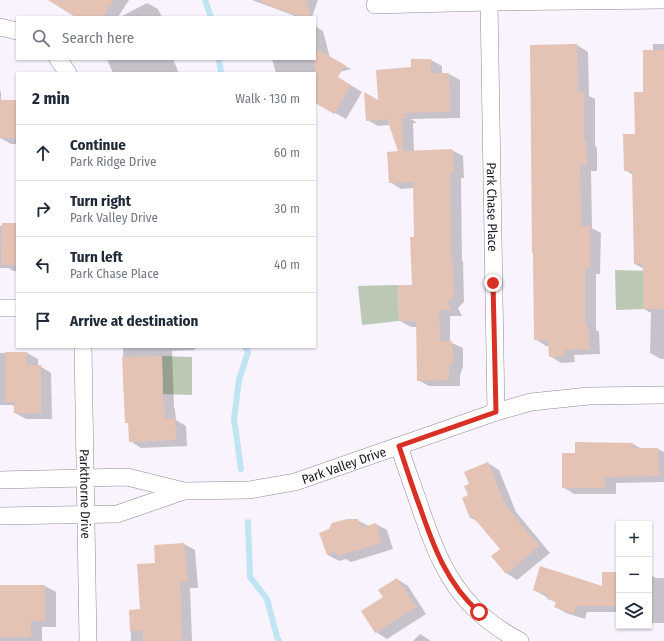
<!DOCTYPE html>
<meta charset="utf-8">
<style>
body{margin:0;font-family:"Fira Sans Condensed",sans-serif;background:#f2f2f3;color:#1f2937}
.controls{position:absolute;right:12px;bottom:12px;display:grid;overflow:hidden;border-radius:0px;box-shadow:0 1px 3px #0004}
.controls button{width:36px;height:36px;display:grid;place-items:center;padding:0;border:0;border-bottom:1px solid #e0e1e3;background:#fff;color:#1f2937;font:20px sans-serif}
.stop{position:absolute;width:12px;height:12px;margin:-9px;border:3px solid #d93025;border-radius:50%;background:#fff}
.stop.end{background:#d93025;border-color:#fff;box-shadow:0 1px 4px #0008}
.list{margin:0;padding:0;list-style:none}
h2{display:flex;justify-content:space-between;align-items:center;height:52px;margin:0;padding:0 16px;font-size:17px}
h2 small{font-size:13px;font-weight:400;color:#747a83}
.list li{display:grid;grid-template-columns:26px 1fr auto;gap:12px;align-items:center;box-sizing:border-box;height:56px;padding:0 16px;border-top:1px solid #e0e1e3}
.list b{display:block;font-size:15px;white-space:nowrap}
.list p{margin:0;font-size:13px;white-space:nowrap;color:#747a83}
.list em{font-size:13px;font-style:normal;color:#747a83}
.icon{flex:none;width:22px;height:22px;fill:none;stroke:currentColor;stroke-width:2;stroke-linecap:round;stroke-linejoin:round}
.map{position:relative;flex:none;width:664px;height:641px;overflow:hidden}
.search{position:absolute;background:#fff;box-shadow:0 1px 3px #0004;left:16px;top:16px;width:300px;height:44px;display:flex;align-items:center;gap:10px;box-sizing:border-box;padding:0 14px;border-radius:0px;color:#747a83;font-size:15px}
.panel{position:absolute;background:#fff;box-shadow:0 1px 3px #0004;left:16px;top:72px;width:300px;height:276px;border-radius:0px}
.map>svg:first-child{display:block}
.green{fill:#bbc8b3}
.shadow{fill:#0003}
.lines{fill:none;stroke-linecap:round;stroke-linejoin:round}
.stream{stroke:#bfe4f2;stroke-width:6}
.building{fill:#e4c3b5}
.street-casing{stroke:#918a96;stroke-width:18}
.street{stroke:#fff;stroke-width:17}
.route{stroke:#d93025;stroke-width:5}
.labels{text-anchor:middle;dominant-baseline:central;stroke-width:4;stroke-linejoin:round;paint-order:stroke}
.street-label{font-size:13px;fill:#1a181c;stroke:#f9f3fd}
</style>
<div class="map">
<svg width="664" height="641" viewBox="0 0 664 641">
<rect width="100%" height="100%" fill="#f9f3fd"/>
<g class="green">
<path d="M615 270 650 271 643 278V309L616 310Z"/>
<path d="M398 285 399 321 362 325 358 286Z"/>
<path d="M162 356 192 357V395L163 394Z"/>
</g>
<g class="shadow">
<path d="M69 0H129L118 17H77Z"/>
<path d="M252 0H318L312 17H298Z"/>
<path d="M147 3 158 9 162 17H120Z"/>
<path d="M315 26 323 31 330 58 351 69 332 74 362 92 346 119 315 102V73H276L272 59H315Z"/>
<path d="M653 44H664V359H661L650 353 651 313 644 309V269L635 264 633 175 625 170 636 135 653 51Z"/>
<path d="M577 45 588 52 589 96 595 99V145L597 149V171H591L592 228 601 233 600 274H596V330L599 332 600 354 574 355 575 362 561 363 550 356V346H546L535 339 531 46Z"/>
<path d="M107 59H173L179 73H113Z"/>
<path d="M431 60 442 66V74H449L460 80V118L411 119 417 123H413L414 152 452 150 463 156 464 178H461L462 261H463L464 302 458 308 462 316H450V342L463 348V367L460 375V386H429L418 380 417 327H411L400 321 413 286 415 238 414 188 401 189 390 182 400 152 390 125 378 126 367 120 379 102 412 68Z"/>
<path d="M0 91 1 92V101H17V144H11L0 138Z"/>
<path d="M17 224V271H13L9 268H0V226Z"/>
<path d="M123 347H195V350L172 351 174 408 175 409 176 420 186 426 187 446 141 448 130 441 129 424 126 422 124 394Z"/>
<path d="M0 353H27L38 359V366H40L51 373 52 419H26L15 413V407L12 405H0Z"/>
<path d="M633 444 642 449H658L664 452V482L616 483V494H574L563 487 576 454Z"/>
<path d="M488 463 499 470 516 512 550 553 517 580 506 573 501 549 478 522 471 518 469 496 470 485Z"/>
<path d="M357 520 369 526 376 524 387 530 393 549 351 562 346 559 339 561 328 555 330 530Z"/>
<path d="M184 544 195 550 198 588H190L192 641H131L130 611 141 610 157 564 155 546Z"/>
<path d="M619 573V612H587L585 619 566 613 556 607 557 603 534 590 603 587Z"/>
<path d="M649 574 656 578H664V623H649Z"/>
<path d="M397 579 408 586 426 614 387 639 376 632 385 598Z"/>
<path d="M0 586H45L56 592V627H42V641H0Z"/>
<path d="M420 634 431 641H413Z"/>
</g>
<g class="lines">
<g class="stream">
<path d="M205 0 211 17"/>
<path d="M219 59 221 73"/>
<path d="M241 469 234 419 239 380 248 352 245 347"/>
<path d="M248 522 250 577 267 599 277 637 279 641"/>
</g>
</g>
<g class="building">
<path d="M48 0H114L103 17H75Z"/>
<path d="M261 0H306L311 17H302L260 2Z"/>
<path d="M577 44 578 92H584V138L586 141 587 165H580L581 226H590V268H585V325H588L590 349 564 350V356L549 357 548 340H534L533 253H532L530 45Z"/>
<path d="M315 48 345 65 338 77 351 85 334 114 315 103Z"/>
<path d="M643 50H664V309H643V264H634L632 171H624L623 134H635L634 92H643Z"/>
<path d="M411 59H431V73H449L450 112 402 113 408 117 402 118 403 151 452 149 454 172 450 173 451 254H452L454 296 448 301 452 310H439L440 341H452L453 360 449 368V380L417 381 416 321H399L398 285H412L410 237H414L413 182 389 183 387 152 398 151 387 119 366 121 364 92 378 100 376 70 411 67Z"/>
<rect x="0" y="100" width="17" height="38"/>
<path d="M2 223H17V265H1Z"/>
<path d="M5 352H27V365H41V413H14V402H5Z"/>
<path d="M162 356 163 402H164L165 419 175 418 176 440 129 442 128 423H125L122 357Z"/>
<path d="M575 442 633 443V448H658L659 476 605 477V488H562V453H575Z"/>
<path d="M488 462 505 505 539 546 506 574 491 556 500 549 473 517 470 518 462 498 468 495 464 486 469 484 464 472Z"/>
<path d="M347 519H358L361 528 376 523 382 542 339 556 336 552 327 555 319 533 329 529 332 523Z"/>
<path d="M184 543 188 582H180L182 641H143V630L130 631 129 610 140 609 137 564 155 563 154 545Z"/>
<path d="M540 566 602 586V572H619V606H576L574 614 554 607 556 602 547 599 548 595 533 590Z"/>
<path d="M397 578 416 607 375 633 361 611 383 597 378 590Z"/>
<path d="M0 585H45V621H31V637H0Z"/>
</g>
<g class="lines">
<g class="street-casing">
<g id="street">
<path id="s1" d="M489 2 496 412"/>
<path d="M375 5 489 2 664 0"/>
<path d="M0 27 17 31"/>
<path d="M58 59 68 73"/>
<path d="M0 308H17"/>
<path id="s2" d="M83 347 88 641"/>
<path d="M399 446C406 468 414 489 421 510 433 545 446 580 473 607 487 621 503 632 520 641"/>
<path id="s3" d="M0 480 127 477 184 491 249 490 295 482 496 412 531 402 589 396 664 395"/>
<path d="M0 516 117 514 184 491"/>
</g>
</g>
<use href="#street" class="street"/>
</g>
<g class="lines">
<path class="route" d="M479 612C448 585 434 548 421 510 413 489 406 467 399 446L496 412 493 283"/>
</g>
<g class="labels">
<g class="street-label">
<text stroke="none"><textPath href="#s1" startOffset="205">Park Chase Place</textPath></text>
<text stroke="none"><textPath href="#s3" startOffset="349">Park Valley Drive</textPath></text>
<text stroke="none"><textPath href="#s2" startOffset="147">Parkthorne Drive</textPath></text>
</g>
</g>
</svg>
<div class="controls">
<button>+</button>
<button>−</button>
<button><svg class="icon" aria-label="layers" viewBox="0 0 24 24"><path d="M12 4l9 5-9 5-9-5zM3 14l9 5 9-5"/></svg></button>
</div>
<div class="stop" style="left:479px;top:612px"></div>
<div class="stop end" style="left:493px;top:283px"></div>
<div class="search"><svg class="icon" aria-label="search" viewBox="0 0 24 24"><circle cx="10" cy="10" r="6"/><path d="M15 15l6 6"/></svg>Search here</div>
<section class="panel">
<h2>2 min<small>Walk · 130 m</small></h2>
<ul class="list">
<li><svg class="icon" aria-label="ahead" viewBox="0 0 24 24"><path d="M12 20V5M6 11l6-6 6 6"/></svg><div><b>Continue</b><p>Park Ridge Drive</p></div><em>60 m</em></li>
<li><svg class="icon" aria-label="right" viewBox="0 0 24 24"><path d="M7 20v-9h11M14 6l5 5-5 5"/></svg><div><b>Turn right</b><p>Park Valley Drive</p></div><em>30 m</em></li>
<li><svg class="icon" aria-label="left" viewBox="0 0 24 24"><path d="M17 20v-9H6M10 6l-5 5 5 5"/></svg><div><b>Turn left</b><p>Park Chase Place</p></div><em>40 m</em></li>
<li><svg class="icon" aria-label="arrive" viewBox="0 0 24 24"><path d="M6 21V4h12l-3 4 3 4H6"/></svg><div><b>Arrive at destination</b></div></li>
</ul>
</section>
</div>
